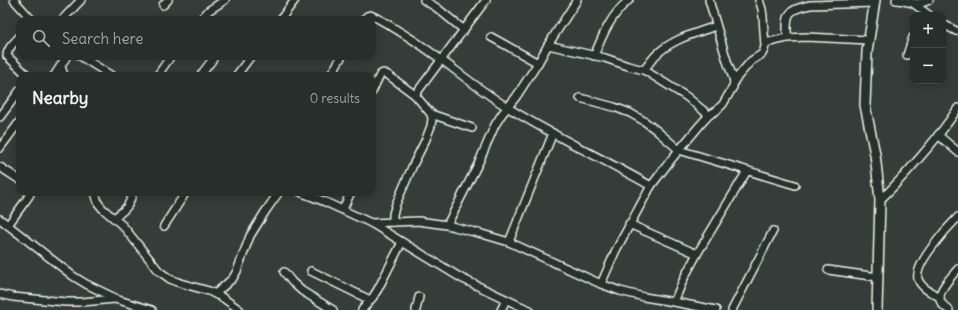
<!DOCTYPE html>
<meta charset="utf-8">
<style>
body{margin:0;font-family:Delius,sans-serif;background:#2f3633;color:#f1f3f6}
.controls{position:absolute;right:12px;top:12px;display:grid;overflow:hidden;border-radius:8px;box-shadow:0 2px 10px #0003}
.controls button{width:36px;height:36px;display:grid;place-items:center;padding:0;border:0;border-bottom:1px solid #434a47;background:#272e2b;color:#f1f3f6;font:20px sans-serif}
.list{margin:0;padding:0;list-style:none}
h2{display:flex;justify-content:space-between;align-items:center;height:52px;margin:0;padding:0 16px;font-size:17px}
h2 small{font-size:13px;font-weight:400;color:#a4a8a9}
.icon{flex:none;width:22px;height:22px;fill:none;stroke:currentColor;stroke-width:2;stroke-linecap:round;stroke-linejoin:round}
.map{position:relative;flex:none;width:958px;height:310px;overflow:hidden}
.search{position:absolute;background:#272e2b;box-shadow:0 2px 10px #0003;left:16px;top:16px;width:360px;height:44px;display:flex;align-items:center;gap:10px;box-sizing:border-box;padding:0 14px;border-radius:12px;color:#a4a8a9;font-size:15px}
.panel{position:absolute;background:#272e2b;box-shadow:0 2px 10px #0003;left:16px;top:72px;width:360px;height:124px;border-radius:12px}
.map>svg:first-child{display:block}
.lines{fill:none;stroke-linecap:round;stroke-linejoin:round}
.minor-casing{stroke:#f4f1e8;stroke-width:10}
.major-casing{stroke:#f4f1e8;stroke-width:12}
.minor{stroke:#26332d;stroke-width:7}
.major{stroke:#26332d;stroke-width:9}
</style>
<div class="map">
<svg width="958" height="310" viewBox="0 0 958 310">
<rect width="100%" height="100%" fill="#343d39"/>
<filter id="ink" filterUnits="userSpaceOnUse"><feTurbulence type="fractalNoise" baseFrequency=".025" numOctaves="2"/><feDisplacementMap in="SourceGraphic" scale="8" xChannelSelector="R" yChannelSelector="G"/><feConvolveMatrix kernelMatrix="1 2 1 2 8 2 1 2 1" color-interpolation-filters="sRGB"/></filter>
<g filter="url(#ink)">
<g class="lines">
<g class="minor-casing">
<g id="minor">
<path d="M14 0 32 20"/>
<path d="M424 0 437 8 464 30"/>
<path d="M896 0C910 1 915 7 929 0"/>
<path d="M914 4 929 15"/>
<path d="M163 5 168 0"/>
<path d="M62 20 81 0"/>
<path d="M200 20 208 11 225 0"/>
<path d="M280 20 295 0"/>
<path d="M363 20 367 16 370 15C381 19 392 27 402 33 439 55 470 84 507 107 553 136 604 159 651 186"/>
<path d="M943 24 956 31"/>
<path d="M20 36C15 42 7 48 7 56L26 74 27 76"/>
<path d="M491 37 538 63"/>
<path d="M787 38C787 15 785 10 810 5L875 3"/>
<path d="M765 43 787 38 806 37 869 40"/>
<path d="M548 45 605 58 628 66 644 70 687 97 699 107 709 115"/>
<path d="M907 55 913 37"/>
<path d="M80 56 112 76"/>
<path d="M594 56C603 34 611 15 629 0"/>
<path d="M61 66 64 76"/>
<path d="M644 70C648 65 652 59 656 55 672 39 696 33 716 26"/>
<path d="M54 76 67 56"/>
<path d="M157 76 171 56"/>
<path d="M200 76 213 59"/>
<path d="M236 76 251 56"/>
<path d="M330 76 342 56"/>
<path d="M734 81 751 61 762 54 764 50 765 46 763 17 762 9 759 0"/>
<path d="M372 92 378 79 380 75 383 73 388 75 415 95 431 114 432 119 431 126 426 139 413 165 396 204 393 214V222"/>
<path d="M415 95 486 0"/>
<path d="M580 98 614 107 630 113 644 121 656 130 679 150 795 185"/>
<path d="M431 114 472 128"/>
<path d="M0 117 20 90"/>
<path d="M938 135 958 152"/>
<path d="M0 148 20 121"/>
<path d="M0 167 20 180"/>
<path d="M95 192 98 203 103 209 123 226 159 271 170 279 180 283 209 291 223 298 240 310"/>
<path d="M300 192 323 201 371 223 461 278 518 305 530 310"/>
<path d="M880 200C895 186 909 170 922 155 935 140 947 125 958 108"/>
<path d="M343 209 351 192"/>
<path d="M114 218C127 208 128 208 133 192"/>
<path d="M0 219 73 276 86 284 115 298"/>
<path d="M371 223 418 221 447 225 482 234 509 242 601 284 620 291 644 297 674 302 716 310"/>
<path d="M629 224 697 254"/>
<path d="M8 225 29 196 31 192"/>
<path d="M447 225 479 162 495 125 502 114 516 97 538 63 548 45 577 0"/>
<path d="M164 226 186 192"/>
<path d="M509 242 553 133"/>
<path d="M828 270 878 277"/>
<path d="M311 271 370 300"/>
<path d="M284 272 292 282 302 291 333 310"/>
<path d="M601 284 616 250 641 204 651 186 670 161 700 125 709 115 716 111 723 104 733 87 734 81 727 61 709 0"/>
<path d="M0 294 13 297 66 302H82L115 299 152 310"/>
<path d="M215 294 233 278 237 271 250 236 265 212 279 192"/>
<path d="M940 297C932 293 921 288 918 279 914 264 948 227 958 217"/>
<path d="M674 302 685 276 697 254 747 171"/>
<path d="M362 310 373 297 378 289 402 242"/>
<path d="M416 310 419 297"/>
<path d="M501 310 506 300"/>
<path d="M732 310 773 231"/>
<path d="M949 310C945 307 939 303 940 297 940 288 952 276 958 269"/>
</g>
</g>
<g class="major-casing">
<path id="major" d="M875 0 867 52 865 105 875 154 880 200 877 310"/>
</g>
<use href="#minor" class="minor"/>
<use href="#major" class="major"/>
</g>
</g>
</svg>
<div class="controls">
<button>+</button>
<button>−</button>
</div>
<div class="search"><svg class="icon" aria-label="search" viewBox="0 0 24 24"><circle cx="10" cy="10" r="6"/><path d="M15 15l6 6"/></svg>Search here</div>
<section class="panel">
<h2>Nearby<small>0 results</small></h2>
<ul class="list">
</ul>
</section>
</div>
